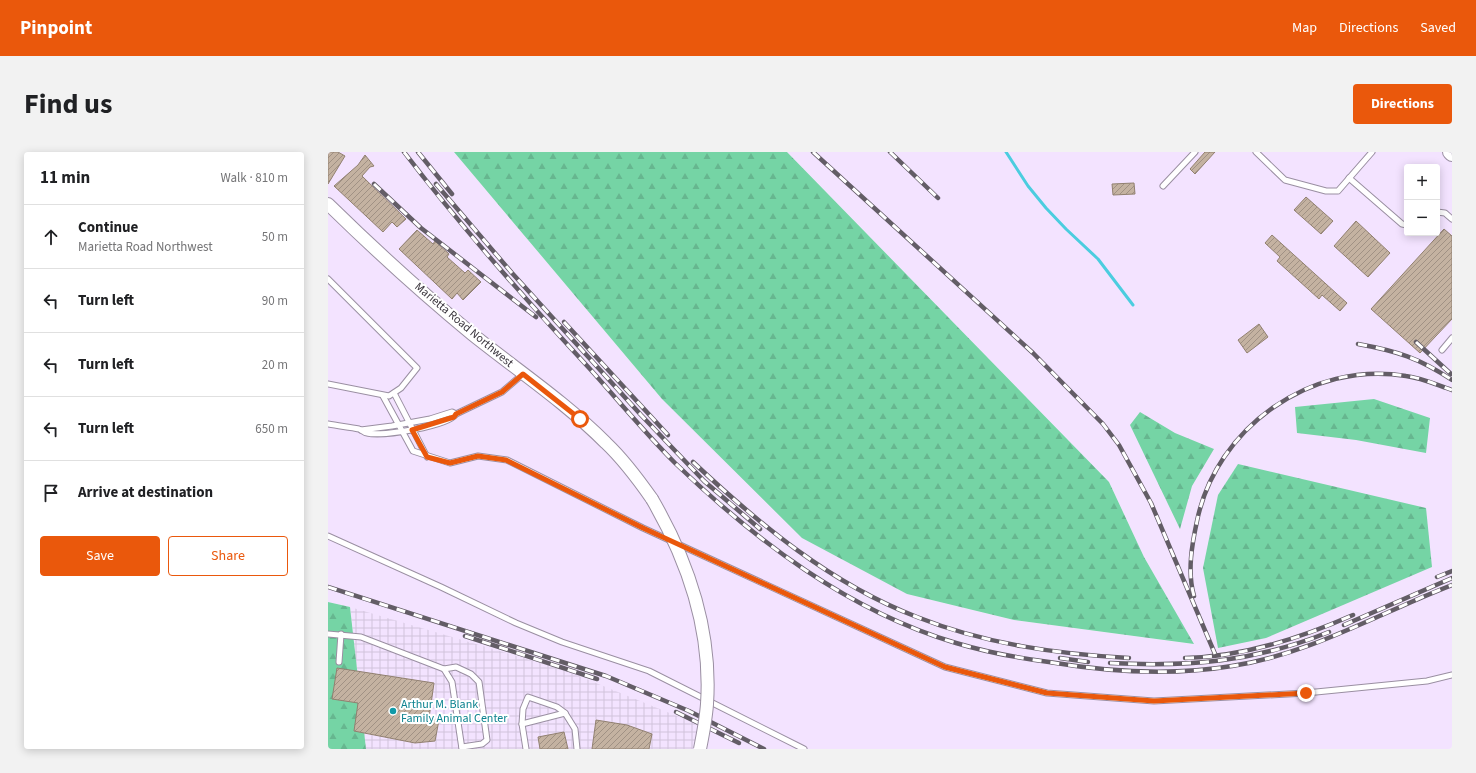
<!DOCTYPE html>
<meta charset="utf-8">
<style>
body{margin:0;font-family:"Source Sans 3",sans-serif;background:#f2f2f2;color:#202124}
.controls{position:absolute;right:12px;top:12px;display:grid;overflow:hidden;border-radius:4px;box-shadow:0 2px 10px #0003}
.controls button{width:36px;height:36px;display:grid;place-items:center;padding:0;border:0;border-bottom:1px solid #e0e0e0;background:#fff;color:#202124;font:20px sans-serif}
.stop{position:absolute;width:12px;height:12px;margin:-9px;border:3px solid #ea580c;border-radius:50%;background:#fff}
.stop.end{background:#ea580c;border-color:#fff;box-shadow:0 1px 4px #0008}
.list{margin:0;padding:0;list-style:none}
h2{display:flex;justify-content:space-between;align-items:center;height:52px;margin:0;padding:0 16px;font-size:17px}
h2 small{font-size:13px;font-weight:400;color:#757577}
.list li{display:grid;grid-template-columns:26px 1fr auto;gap:12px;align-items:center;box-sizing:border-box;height:64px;padding:0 16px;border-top:1px solid #e0e0e0}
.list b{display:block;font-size:15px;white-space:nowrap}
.list p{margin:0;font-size:13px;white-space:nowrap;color:#757577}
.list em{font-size:13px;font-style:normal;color:#757577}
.actions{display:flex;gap:8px;padding:12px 16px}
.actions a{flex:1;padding:9px 0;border:1px solid #ea580c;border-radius:4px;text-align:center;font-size:14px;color:#ea580c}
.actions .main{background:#ea580c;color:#fff}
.icon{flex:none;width:22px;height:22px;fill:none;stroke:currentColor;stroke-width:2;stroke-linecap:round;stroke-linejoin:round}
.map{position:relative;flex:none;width:1124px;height:597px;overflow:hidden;border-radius:4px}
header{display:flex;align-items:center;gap:24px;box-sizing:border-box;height:56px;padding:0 20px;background:#ea580c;color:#fff}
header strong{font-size:19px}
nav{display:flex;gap:22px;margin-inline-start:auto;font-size:14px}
.intro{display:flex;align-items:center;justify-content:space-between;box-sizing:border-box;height:96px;padding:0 24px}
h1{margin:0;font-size:28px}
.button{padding:10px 18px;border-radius:4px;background:#ea580c;color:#fff;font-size:14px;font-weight:700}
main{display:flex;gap:24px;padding:0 24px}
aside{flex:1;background:#fff;border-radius:4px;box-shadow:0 2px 10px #0003}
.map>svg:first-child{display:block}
.built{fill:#f3e3ff;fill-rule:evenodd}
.industrial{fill:url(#industrial-grid)}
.forest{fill:url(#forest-firs)}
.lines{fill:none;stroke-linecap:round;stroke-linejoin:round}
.stream{stroke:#4bcddf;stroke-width:3}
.building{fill:url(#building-hatch);stroke:#918070}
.service-casing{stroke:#9a8fa2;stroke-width:7}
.tertiary-casing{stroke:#9a8fa2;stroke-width:14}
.secondary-casing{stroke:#9a8fa2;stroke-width:16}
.service{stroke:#fff;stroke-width:5}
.tertiary{stroke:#fff;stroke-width:12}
.secondary{stroke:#fff;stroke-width:14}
.rail-casing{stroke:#635d66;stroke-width:4.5}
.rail{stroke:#fff;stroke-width:3;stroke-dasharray:9;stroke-linecap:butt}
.tertiary-bridge-casing{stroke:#9a8fa2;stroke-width:14;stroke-linecap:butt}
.tertiary-bridge{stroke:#fff;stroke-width:12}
.route{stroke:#ea580c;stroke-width:5}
.culture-dot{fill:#0f9aa8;stroke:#fff;stroke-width:1.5}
.labels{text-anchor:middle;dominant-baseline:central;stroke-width:4;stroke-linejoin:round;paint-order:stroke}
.street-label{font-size:12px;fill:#38333b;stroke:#fff}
.culture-label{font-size:12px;fill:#0d838f;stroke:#fff;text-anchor:start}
</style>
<header>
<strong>Pinpoint</strong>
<nav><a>Map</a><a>Directions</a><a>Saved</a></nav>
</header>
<div class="intro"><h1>Find us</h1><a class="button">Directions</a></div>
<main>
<aside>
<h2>11 min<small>Walk · 810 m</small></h2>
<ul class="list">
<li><svg class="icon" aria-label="ahead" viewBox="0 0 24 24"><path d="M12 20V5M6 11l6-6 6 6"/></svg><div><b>Continue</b><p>Marietta Road Northwest</p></div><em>50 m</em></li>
<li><svg class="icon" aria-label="left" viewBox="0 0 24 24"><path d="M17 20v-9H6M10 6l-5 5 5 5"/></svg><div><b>Turn left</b></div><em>90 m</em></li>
<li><svg class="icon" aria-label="left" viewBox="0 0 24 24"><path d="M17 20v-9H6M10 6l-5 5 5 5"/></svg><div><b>Turn left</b></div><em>20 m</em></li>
<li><svg class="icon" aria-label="left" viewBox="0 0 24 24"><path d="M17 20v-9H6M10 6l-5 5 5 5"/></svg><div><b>Turn left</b></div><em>650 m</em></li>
<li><svg class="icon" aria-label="arrive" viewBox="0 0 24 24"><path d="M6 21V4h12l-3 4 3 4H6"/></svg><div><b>Arrive at destination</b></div></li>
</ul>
<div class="actions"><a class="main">Save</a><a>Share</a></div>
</aside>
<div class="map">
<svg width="1124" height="597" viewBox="0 0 1124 597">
<defs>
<pattern id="industrial-grid" width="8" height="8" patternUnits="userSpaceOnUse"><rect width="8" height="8" fill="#f3e3ff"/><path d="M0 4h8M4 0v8" fill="none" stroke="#d1c3db"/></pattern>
<pattern id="forest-firs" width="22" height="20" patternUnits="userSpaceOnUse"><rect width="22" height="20" fill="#75d4a5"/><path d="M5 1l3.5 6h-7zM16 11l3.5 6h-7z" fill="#66b68f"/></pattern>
<pattern id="building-hatch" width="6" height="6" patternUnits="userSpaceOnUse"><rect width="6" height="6" fill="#c4b2a1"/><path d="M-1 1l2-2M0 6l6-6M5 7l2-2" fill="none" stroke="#a09184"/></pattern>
</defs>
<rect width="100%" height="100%" fill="#f8f1fd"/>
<path class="built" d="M0 0H126L334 247 579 442 686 468 865 492 816 405 781 330 459 0H1124V597H350L22 455 0 450ZM1079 15H1109V81H1079Z"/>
<path class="industrial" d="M22 455 236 518 371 573 368 597H38Z"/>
<g class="forest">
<path d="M126 0H459L781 330 816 405 866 492 686 468 579 442 474 386 334 247Z"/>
<path d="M1046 247 1102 266 1098 301 1028 288 969 281 967 255Z"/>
<path d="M812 260 847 281 886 297 864 334 852 377 802 273Z"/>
<path d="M910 312 1098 356 1104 415 938 486 890 496 875 416 890 343Z"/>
<path d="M0 450 22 455 38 597H0Z"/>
</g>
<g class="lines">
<path class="stream" d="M678 0 700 34 718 56 738 77 770 107 805 153"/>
</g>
<g class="building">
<path d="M0 0H10L17 4 0 32Z"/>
<path d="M877 0H887L867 22 862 17Z"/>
<path d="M37 3 46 14 42 15 34 24 78 67 69 75 64 70 55 80 6 34 30 13Z"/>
<path d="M806 31 807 42 785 43 784 32Z"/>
<path d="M978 45 1005 69 993 82 966 58Z"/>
<path d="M1028 69 1062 101 1040 125 1006 94Z"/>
<path d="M1116 77 1124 84V167L1092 201 1043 157Z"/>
<path d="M89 78 105 92 107 89 121 102 119 105 137 121 140 118 153 130 135 148 129 141 124 147 71 97Z"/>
<path d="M944 83 1019 151 1012 159 994 143 991 147 949 109 952 105 937 91Z"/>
<path d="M931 172 940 185 919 201 910 188Z"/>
<path d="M9 516 106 531 101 566 111 568 107 589 87 591 26 579 30 551 4 547Z"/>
<path d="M268 568 299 573 324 582 321 597H264Z"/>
<path d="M236 580 240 597H212L210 585Z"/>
</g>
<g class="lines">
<g class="service-casing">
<g id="service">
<path d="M928 0 957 28 998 39H1010L1044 0"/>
<path d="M1021 26 1074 72 1079 73"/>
<path d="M835 34 867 0"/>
<path d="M1109 60 1117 61 1124 67"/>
<path d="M0 127 89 216 73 236 61 244 0 232"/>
<path d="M1114 198 1124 186"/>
<path d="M66 241 99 305"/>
<path d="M55 244 85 299 122 311 150 304 179 308 315 376 617 515 719 541 826 549 978 541 1099 529 1124 523"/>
<path d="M0 272C10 274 21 275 31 277 34 278 36 281 39 281 54 285 120 274 128 262L174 240 195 222"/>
<path d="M33 278 64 274 102 267 124 260 128 262"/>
<path d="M0 384 113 435 188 471 234 490 321 519 476 597"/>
<path d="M0 482 33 485 116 517 124 530 134 597"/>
<path d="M11 510 13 482"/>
<path d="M116 517 128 515 143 522 151 530 159 588 154 592 134 595"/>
<path d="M194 572 195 557 200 545 229 555 237 561"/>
<path d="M198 597 194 572 237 561 247 577 249 597"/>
</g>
</g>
<g class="tertiary-casing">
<path id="tertiary" d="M0 52C46 97 94 141 144 182 189 218 237 250 278 291 296 308 310 327 324 347"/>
</g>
<g class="secondary-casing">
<path id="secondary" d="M1122 0 1124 2"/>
</g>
<use href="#service" class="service"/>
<use href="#tertiary" class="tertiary"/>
<use href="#secondary" class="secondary"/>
<g class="rail-casing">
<g id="rail">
<path d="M76 0C134 76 197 147 262 217 290 248 317 281 347 311 427 388 520 459 628 491 658 500 690 506 721 510 781 520 844 524 904 514 983 502 1051 461 1124 433"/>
<path d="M90 0 124 42"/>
<path d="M485 0 705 201 775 272 791 293 823 351 887 502"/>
<path d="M562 0 610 46"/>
<path d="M46 32 93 76 208 165"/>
<path d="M108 32 184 121 313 263 376 329 432 377"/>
<path d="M236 170 340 283"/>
<path d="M1088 190 1123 222"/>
<path d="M1030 192C1069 199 1091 206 1124 228"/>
<path d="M365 310C431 372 503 432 589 465 657 492 729 502 801 506"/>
<path d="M1109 425 1124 419"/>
<path d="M0 435 278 524 361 559 436 597"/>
<path d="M866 444C859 420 864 392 869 369 888 276 983 208 1078 224 1094 226 1109 233 1124 238"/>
<path d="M1016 473 1124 426"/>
<path d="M137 484 269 527"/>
<path d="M732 506 760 510"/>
<path d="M857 506C915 505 973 486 1025 463"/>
<path d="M782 511C862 515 926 510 1001 480"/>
<path d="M348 560 411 591"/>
</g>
</g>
<use href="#rail" class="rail"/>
<g class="tertiary-bridge-casing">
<path id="tertiary-bridge" d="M324 347C360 409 384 479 379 552 378 567 375 582 372 597"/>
</g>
<use href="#tertiary-bridge" class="tertiary-bridge"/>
</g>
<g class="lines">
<path class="route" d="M252 267 195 222 174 240 128 262 126 265 84 278 99 305 122 311 150 304 178 308 315 376 617 515 719 541 826 549 978 541"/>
</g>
<circle class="culture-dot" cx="65" cy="559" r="4"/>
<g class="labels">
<g class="street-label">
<text transform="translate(136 173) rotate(40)">Marietta Road Northwest</text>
</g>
<g class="culture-label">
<text x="73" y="552">Arthur M. Blank<tspan x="73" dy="14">Family Animal Center</tspan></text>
</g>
</g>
</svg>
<div class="controls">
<button>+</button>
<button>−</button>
</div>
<div class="stop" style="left:252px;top:267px"></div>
<div class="stop end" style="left:978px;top:541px"></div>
</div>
</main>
